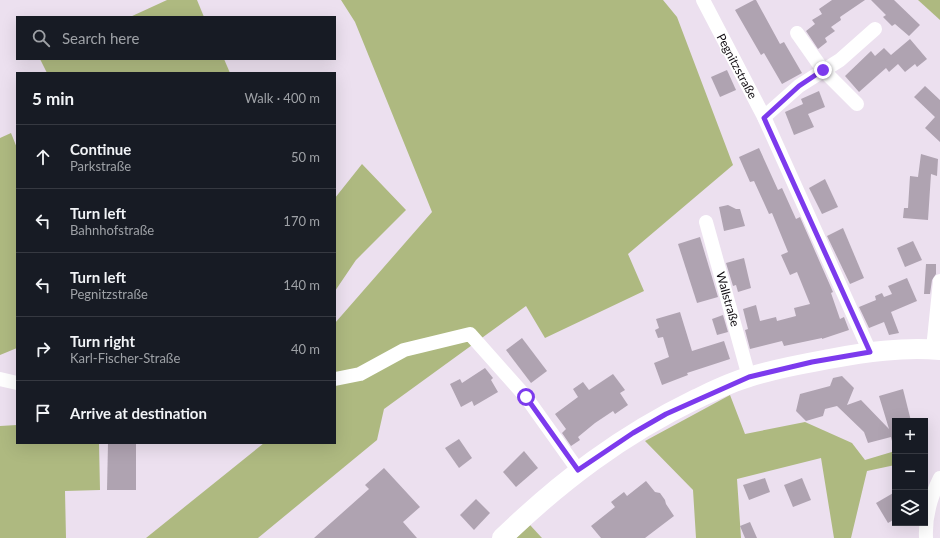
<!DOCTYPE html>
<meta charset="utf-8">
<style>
body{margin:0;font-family:Lato,sans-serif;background:#20242c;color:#f1f3f6}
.controls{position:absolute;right:12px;bottom:12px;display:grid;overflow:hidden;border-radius:0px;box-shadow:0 4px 16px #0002}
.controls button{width:36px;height:36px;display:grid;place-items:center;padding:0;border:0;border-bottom:1px solid #363941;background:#171b24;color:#f1f3f6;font:20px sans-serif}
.stop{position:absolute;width:12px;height:12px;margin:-9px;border:3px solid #7c3aed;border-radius:50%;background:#fff}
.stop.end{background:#7c3aed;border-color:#fff;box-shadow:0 1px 4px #0008}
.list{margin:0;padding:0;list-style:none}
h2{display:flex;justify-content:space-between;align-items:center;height:52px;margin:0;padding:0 16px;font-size:17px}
h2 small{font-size:13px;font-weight:400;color:#9ea1a6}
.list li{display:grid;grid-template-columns:26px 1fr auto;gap:12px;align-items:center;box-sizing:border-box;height:64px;padding:0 16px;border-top:1px solid #363941}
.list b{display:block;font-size:15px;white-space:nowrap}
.list p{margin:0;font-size:13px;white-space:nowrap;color:#9ea1a6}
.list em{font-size:13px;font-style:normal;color:#9ea1a6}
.icon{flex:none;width:22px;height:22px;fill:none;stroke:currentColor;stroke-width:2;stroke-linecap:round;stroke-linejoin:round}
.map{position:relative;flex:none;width:940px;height:538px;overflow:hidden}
.search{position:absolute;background:#171b24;box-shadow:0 4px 16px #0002;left:16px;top:16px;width:320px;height:44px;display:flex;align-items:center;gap:10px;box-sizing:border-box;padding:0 14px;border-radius:0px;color:#9ea1a6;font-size:15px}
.panel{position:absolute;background:#171b24;box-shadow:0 4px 16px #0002;left:16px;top:72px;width:320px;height:372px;border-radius:0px}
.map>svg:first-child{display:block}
.green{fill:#aeb980}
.building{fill:#afa3b1}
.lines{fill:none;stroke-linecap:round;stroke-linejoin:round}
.minor{stroke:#fff;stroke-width:14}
.secondary{stroke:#fff;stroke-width:20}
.route{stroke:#7c3aed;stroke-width:5}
.labels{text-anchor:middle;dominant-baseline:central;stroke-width:3;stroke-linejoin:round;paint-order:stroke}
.street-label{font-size:12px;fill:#100c11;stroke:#fff}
</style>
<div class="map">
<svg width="940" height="538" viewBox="0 0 940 538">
<rect width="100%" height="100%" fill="#ece0ef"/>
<g class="green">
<path d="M167 0H197L204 17H130Z"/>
<path d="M341 0H663L677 17 733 165 628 254 644 291 545 338 526 306 384 409 377 440 258 538H146L264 443H335V323L432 212 355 22Z"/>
<path d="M918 0H940V20Z"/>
<path d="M40 59H224L230 73H47Z"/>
<path d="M11 133 17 148V348L0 355V138Z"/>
<path d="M362 164 406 210 356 260 335 291V198Z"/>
<path d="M730 395 745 434 805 422 852 443 865 460 895 451V465L867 471 851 538H834L821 458 737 479 741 538H696L693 490 645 441Z"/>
<path d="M17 425V443H99L100 490 65 491 66 538H0V426Z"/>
<path d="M530 525 542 538H516Z"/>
</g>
<g class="building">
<path d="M754 0H756L780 44 784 42 802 73 782 84 764 53 761 55 735 10Z"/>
<path d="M832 0H865L840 17 841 20 831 27 835 31 825 38 827 42 818 49 806 31 815 24 812 20 822 14 819 9Z"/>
<path d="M871 0H894L920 25 909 36 895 24 892 26 883 17 886 15Z"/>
<path d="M910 39 927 59 917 67 915 64 905 72 898 64 889 72 886 68 859 92 845 76 871 51 875 56 884 48 891 55Z"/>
<path d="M727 70 736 90 720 97 711 77Z"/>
<path d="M925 86 940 100V142L925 128 935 117 914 97Z"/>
<path d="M819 91 825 107 808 114 814 127 794 135 785 112 803 104 801 99Z"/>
<path d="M759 148 778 190 782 188 796 219 800 217 833 292 831 293 840 319 844 317 849 330 822 339V338L784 346 782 341 750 349 745 330 748 329 743 309 756 305 760 321 776 317 777 321 796 316 794 308 810 304 797 272 790 275 781 255 788 252 772 213 769 214 754 181 750 182 739 157Z"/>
<path d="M921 154 938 159 937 176 931 174 928 220 903 218 904 208H908L910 176 918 177Z"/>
<path d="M825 179 838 207 822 214 809 188Z"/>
<path d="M728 205 736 209H740L745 226 724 231 719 207Z"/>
<path d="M843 228 864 278 850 284 827 236Z"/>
<path d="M700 237 718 297 697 303 678 244Z"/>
<path d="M913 241 922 260 905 267 897 248Z"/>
<path d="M744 258 751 288 738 292 736 285 733 286 726 263Z"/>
<path d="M926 264H936V274L932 280 930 294H924Z"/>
<path d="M907 278 917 301 891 312 899 333 889 335 884 322 869 328 859 307 876 300 875 296 882 293 884 297 892 294 888 286Z"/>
<path d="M680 312 692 351 724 341 730 359 687 373 688 375 662 385 654 363 669 357 663 337 658 338 655 330 659 328 656 319Z"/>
<path d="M723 315 728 332 717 335 712 319Z"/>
<path d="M522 338 547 371 531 383 506 350Z"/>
<path d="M485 368 493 378 491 380 498 392 474 406 472 401 461 407 450 384 460 379 462 383Z"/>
<path d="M613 374 625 390 620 393 628 405 615 414 613 411 595 423 578 437 580 440 571 446 562 433 566 429 555 414 578 397 573 389 583 382 589 390Z"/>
<path d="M842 376 854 388 847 405 861 400 889 429 879 396 903 389 911 421H895V441H892L891 437 868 443 864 432 837 406 825 409 823 416 806 421 796 411 800 394 830 386 833 378Z"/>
<path d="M459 439 472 458 459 468 445 448Z"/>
<path d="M108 443H136V490H107Z"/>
<path d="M524 451 538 468 516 487 503 472Z"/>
<path d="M384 468 420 507 403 522 417 538H314L369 489 365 485Z"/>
<path d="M765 478 770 492 749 500 743 485Z"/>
<path d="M802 478 811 500 793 507 784 485Z"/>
<path d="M646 481 655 492 660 493 665 500 666 504 674 516 645 538H601L591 526 615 507 611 502 624 492 627 496Z"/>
<path d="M895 492V519L888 523 876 503Z"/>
<path d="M476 499 490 513 474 530 460 515Z"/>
<path d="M750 522 757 538H745L740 526Z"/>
</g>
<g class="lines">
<g class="minor">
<path d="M703 0 764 117 870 352"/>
<path d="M797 33 823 70 857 104"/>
<path d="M764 117 799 86 840 60 875 29"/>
<path d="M706 222 749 377"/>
<path d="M933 349 940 281"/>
<path d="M0 379 17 383"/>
<path d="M335 379 360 374 404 350 470 334 526 397 578 470"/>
<path d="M926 538C925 518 931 496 940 478"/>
</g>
<path class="secondary" d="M502 538C561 481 622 435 696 399 713 391 731 382 749 377 774 369 802 364 829 359 866 352 902 347 940 350"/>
</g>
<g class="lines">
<path class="route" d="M526 397 578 470 633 433 666 414 749 377 812 362 870 352 764 118 799 86 823 70"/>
</g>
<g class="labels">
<g class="street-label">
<text transform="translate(737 66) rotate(62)">Pegnitzstraße</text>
<text transform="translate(728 299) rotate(74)">Wallstraße</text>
</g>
</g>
</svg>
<div class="controls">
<button>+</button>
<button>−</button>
<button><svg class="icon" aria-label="layers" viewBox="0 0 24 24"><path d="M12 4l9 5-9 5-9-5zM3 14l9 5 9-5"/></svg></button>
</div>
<div class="stop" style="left:526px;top:397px"></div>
<div class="stop end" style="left:823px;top:70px"></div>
<div class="search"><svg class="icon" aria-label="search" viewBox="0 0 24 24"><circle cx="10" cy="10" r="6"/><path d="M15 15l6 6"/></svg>Search here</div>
<section class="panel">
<h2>5 min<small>Walk · 400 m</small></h2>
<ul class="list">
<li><svg class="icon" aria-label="ahead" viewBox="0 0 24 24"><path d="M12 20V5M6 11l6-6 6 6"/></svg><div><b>Continue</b><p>Parkstraße</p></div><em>50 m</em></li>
<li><svg class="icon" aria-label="left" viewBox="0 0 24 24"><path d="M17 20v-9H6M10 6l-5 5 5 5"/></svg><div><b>Turn left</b><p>Bahnhofstraße</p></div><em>170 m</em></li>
<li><svg class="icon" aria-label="left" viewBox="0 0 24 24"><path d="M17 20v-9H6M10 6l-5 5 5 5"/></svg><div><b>Turn left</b><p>Pegnitzstraße</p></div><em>140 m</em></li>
<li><svg class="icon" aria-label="right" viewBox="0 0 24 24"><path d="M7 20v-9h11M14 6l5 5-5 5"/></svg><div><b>Turn right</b><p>Karl-Fischer-Straße</p></div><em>40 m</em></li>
<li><svg class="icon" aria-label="arrive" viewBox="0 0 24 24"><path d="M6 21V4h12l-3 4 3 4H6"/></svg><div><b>Arrive at destination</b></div></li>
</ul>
</section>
</div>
